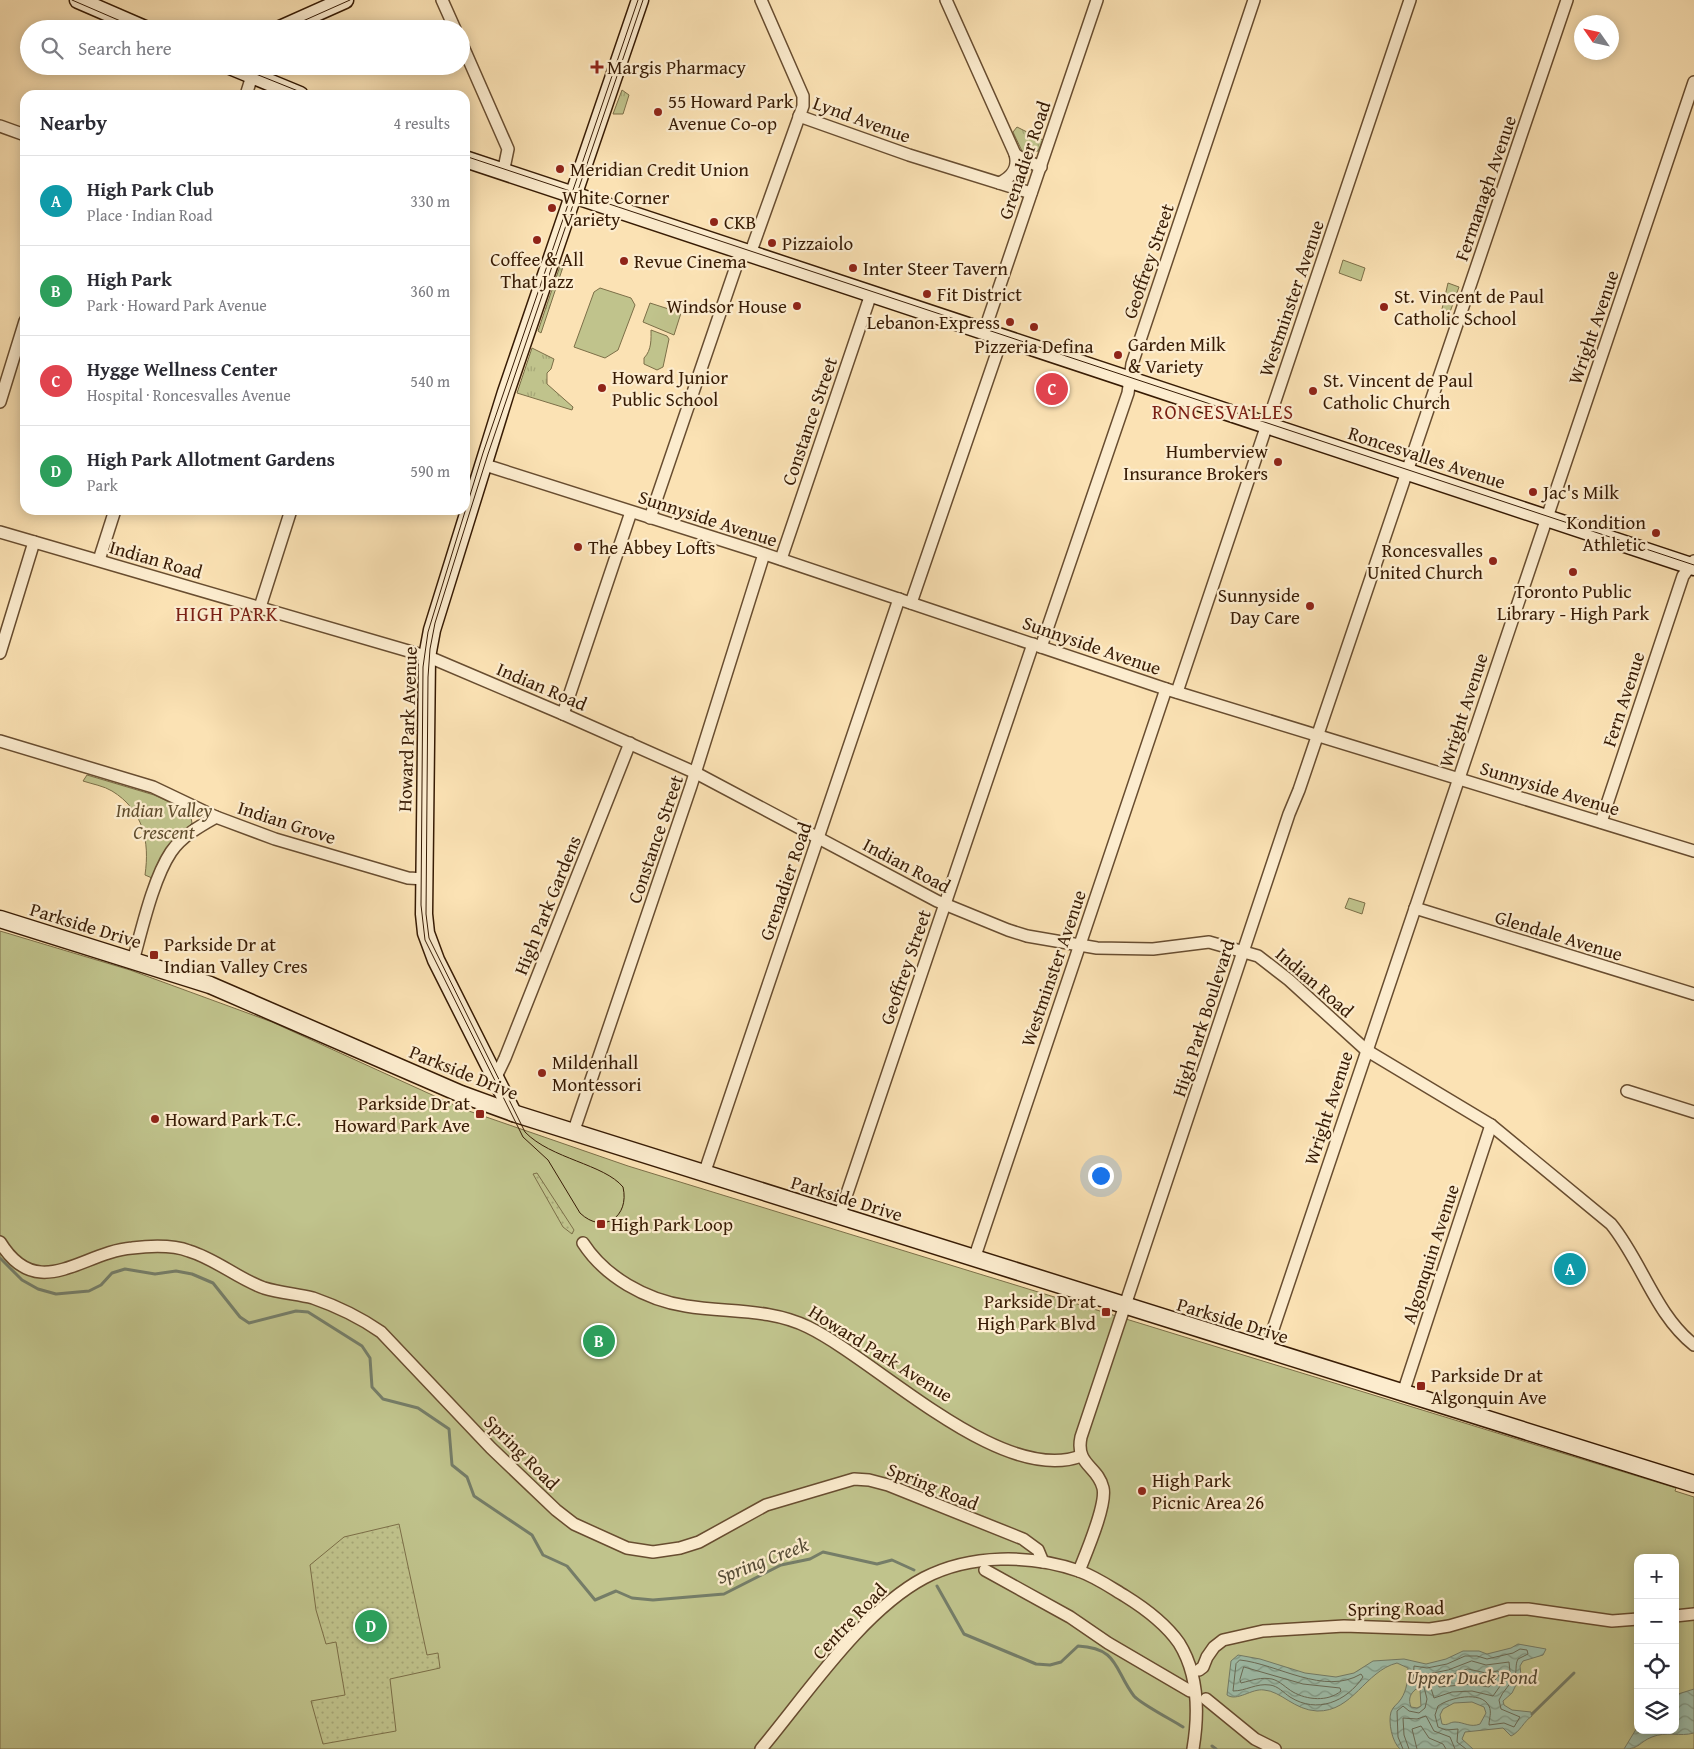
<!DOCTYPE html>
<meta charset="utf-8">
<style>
body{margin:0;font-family:"Gentium Book Plus",serif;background:#f7f7f7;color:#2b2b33}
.controls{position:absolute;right:15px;bottom:15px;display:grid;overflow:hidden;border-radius:10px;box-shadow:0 2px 12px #0003}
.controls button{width:45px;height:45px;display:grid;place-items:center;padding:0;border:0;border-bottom:1px solid #e1e1e2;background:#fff;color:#2b2b33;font:25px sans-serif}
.compass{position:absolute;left:1574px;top:15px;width:45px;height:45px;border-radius:50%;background:#fff;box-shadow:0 2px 12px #0003;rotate:304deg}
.you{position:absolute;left:1100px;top:1175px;width:18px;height:18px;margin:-12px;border:4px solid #fff;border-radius:50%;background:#1a73e8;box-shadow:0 0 0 8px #1a73e833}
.badge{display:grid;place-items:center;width:32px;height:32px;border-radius:50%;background:#db2777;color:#fff;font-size:16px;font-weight:700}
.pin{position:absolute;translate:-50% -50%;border:2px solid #fff;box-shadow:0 1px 5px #0006}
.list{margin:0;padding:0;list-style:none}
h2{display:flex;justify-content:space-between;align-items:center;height:65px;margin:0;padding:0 20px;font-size:21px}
h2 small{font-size:16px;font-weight:400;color:#7c7c81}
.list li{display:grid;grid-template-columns:32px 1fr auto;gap:15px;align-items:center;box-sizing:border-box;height:90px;padding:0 20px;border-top:1px solid #e1e1e2}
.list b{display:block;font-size:19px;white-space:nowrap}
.list p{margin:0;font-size:16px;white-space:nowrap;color:#7c7c81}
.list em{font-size:16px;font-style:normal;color:#7c7c81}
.icon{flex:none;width:28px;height:28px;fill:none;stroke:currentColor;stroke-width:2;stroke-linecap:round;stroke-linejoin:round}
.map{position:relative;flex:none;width:1694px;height:1749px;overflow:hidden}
.search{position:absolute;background:#fff;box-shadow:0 2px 12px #0003;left:20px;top:20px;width:450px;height:55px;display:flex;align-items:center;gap:12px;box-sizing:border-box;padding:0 18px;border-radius:28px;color:#7c7c81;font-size:19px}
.panel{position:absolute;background:#fff;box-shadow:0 2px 12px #0003;left:20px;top:90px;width:450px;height:425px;border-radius:15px}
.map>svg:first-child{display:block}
.grass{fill:url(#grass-tufts);stroke:#7c6f48}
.park{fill:#c0c38c;stroke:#7c6f48;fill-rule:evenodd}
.garden{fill:url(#garden-dots);stroke:#7c6f48}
.water{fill:url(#water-waves);stroke:#757d68;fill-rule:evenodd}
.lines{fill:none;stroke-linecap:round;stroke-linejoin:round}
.shore{stroke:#6b6c57;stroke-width:1}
.stream{stroke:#757d68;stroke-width:3}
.street-casing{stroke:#684d30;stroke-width:14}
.secondary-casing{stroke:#371b04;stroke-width:19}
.street{stroke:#fcecce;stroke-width:11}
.secondary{stroke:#fcecce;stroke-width:16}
.tram{stroke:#371b04;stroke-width:1}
.poi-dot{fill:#8f2418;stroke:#fcecce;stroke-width:2}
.labels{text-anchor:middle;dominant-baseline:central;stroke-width:4.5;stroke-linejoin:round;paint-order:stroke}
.poi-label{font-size:19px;fill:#371b04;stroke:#fcecce;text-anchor:start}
.street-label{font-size:19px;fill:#371b04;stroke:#fcecce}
.park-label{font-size:19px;font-style:italic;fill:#604d2d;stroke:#fcecce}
.neighbourhood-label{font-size:20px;letter-spacing:1px;fill:#7a1f14;stroke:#fcecce}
.water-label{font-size:20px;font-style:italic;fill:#564c36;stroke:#fcecce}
</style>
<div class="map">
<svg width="1694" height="1749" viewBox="0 0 1694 1749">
<defs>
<pattern id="grass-tufts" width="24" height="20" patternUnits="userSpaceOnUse" patternTransform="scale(1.25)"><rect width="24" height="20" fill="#c0c38c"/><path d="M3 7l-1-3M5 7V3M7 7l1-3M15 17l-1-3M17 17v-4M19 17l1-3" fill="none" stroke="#a6a777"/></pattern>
<pattern id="garden-dots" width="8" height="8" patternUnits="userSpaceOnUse" patternTransform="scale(1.25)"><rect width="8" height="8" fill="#c0c38c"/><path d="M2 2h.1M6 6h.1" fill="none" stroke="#a6a777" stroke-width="1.8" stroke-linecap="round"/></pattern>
<pattern id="water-waves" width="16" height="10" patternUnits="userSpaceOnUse" patternTransform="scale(1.25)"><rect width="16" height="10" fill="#9fbeaa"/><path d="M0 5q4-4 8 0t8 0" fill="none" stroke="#829a88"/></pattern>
</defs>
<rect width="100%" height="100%" fill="#fbe2b4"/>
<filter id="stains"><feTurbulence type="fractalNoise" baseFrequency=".004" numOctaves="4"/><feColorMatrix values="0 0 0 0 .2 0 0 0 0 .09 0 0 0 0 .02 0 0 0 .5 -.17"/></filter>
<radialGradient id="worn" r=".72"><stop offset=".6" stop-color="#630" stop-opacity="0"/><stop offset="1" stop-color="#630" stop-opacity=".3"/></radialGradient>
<g class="grass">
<path d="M622 90 629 95 623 114H613Z"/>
<path d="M1017 127 1043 140 1038 151 1029 154 1022 151 1013 132Z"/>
<path d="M561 263 564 264 541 333 538 331Z"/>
<path d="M532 348 554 359 551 369 547 373V384L573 407 572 410 517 393Z"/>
</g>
<g class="park">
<path d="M1343 260 1365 268 1361 281 1339 273Z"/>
<path d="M1448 283 1459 287 1450 312 1442 309Z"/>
<path d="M600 288 631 298 635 305 618 350 605 358 574 347 594 292Z"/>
<path d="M650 303 681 313 674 335 643 322Z"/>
<path d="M651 330 667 336 669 339 663 367 657 370 644 364V358C652 350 651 338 651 330Z"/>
<path d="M87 775 154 795 190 812 192 823 163 853 152 878 145 875C150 841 143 810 112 791 104 786 92 784 83 781Z"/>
<path d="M1349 898 1365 903 1362 914 1345 908Z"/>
<path d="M0 931 130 970 272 1022 463 1109 628 1166 1676 1488 1675 1491 1694 1497V1749H0ZM1638 1558H1675V1730H1638Z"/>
</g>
<g class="garden">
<path d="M537 1173 574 1230 572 1234 563 1227 533 1174Z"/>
<path d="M399 1524 427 1655 438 1653 440 1668 390 1679 396 1731 323 1744 311 1701 345 1695 336 1642 326 1644 316 1610 310 1565 344 1537Z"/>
</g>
<g class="water">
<path d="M1518 1644 1546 1649 1543 1655 1523 1661 1520 1666 1521 1675 1512 1693 1503 1701 1504 1705 1512 1710 1531 1712 1532 1716C1524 1721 1520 1732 1511 1736L1503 1728 1465 1732 1462 1739 1473 1749H1400C1392 1742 1388 1722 1391 1712 1393 1706 1398 1704 1401 1699 1407 1690 1408 1679 1408 1668L1397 1663C1365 1671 1353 1712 1317 1711 1294 1710 1281 1691 1264 1690 1252 1688 1237 1702 1227 1695L1231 1661 1238 1655 1260 1659 1305 1673 1336 1677 1354 1673 1373 1661 1404 1659 1426 1664 1446 1659 1463 1651H1479L1487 1654 1511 1648ZM1416 1689 1420 1690 1421 1706 1417 1708 1411 1707C1408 1699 1410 1694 1416 1689ZM1472 1702 1484 1707 1486 1713 1480 1724C1470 1728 1464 1722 1455 1722 1449 1722 1448 1726 1442 1724L1440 1715 1443 1709 1454 1703Z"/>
<path d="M1694 1689V1733C1680 1737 1666 1731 1652 1737 1639 1742 1640 1749 1624 1749L1638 1726V1730H1675V1695Z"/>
</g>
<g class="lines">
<g class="shore">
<path d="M1240 1660C1278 1664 1324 1696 1361 1674L1363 1677C1346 1702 1317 1714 1290 1697 1284 1693 1278 1686 1270 1685 1256 1683 1246 1691 1233 1691L1236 1664Z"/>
<path d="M1472 1661 1486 1665 1509 1662 1510 1672 1493 1696 1472 1691 1452 1692 1434 1698 1430 1685 1423 1679V1675L1448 1670Z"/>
<path d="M1244 1667 1303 1684 1340 1688 1341 1691C1328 1702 1307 1700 1293 1692 1286 1688 1280 1681 1272 1679 1261 1677 1253 1680 1241 1683L1240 1680Z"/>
<path d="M1468 1669 1486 1673 1498 1671 1500 1674 1489 1687 1472 1684 1439 1687 1438 1680Z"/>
<path d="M1403 1749 1398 1737 1397 1711 1403 1706 1409 1711 1419 1713 1425 1708 1427 1699 1424 1687 1413 1682 1414 1666 1427 1668 1447 1664 1465 1656H1477L1487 1659 1513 1653 1520 1649 1527 1650 1528 1654 1518 1659C1515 1665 1517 1669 1515 1675 1511 1685 1503 1690 1499 1700L1501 1709 1520 1717 1514 1727 1504 1723 1489 1725C1489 1718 1492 1713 1489 1706 1481 1690 1449 1698 1438 1706L1435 1715 1438 1727 1446 1730 1458 1729 1457 1742 1466 1749"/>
<path d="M1409 1749 1404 1735 1403 1718 1417 1719 1426 1716 1434 1731 1450 1737 1455 1749"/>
<path d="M1417 1749 1412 1729 1421 1726 1429 1738 1443 1744 1446 1749"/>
</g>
<g class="stream">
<path d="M0 1258 22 1280 38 1289 56 1294 89 1291 101 1285 112 1273 125 1269 155 1274 176 1271 192 1274 213 1283 240 1317 249 1323 296 1311 308 1312 362 1346 370 1358 372 1387 383 1399 418 1408 449 1429 452 1465 467 1477 474 1496 532 1535 543 1555 567 1566 595 1600 616 1591 632 1598 653 1600 724 1594 781 1565 810 1559 823 1552 877 1564 892 1560 914 1570"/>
<path d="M937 1586 964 1634 1036 1664 1050 1665 1061 1662 1078 1646C1119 1648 1114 1670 1134 1696 1141 1704 1172 1720 1183 1727"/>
<path d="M1532 1714 1574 1673"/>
<path d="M1212 1746 1216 1749"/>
</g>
<g class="street-casing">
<g id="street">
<path d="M442 0 455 29"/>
<path d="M946 0 1015 154 1022 159 1041 167"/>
<path d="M461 42 508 149 503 173"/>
<path d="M246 95 252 76"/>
<path d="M799 116 909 155 1031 193"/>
<path d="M0 126 25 135"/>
<path d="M999 183C1012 177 1019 168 1015 154"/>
<path d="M750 254 803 106V96L761 0"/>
<path d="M984 332 1097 0"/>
<path d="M0 402 25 321"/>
<path d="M482 464 756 551 1166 689 1694 851"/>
<path d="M650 518 741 252"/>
<path d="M0 532 429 657 563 714 696 773 937 901 1008 930 1027 936 1097 948 1153 949 1209 942 1258 956 1289 980 1366 1050 1491 1125 1611 1224C1642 1262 1655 1314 1694 1345"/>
<path d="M781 559 871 294"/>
<path d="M99 560 115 510"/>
<path d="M911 603 1002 338"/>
<path d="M260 607 291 510"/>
<path d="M1041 647 1128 393 1132 364 1254 0"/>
<path d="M0 653 34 542"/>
<path d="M1177 692 1410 0"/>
<path d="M563 714 631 512"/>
<path d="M0 741 153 787 216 817 275 839 408 878 425 879"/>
<path d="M1601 822 1683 576 1694 561"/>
<path d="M1415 908 1694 994"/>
<path d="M133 961C142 929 153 879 171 852 182 836 200 826 216 817"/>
<path d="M495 1079 505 1058 630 743"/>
<path d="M1627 1091 1694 1112"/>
<path d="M573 1133 691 786 764 554"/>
<path d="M704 1174 899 599"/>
<path d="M839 1217 1033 644"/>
<path d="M0 1242C38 1304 82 1252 132 1248 149 1246 173 1245 189 1251 216 1259 238 1279 264 1288 280 1293 297 1294 313 1298 336 1306 361 1318 381 1332L491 1448 556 1510 574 1524 627 1548 653 1552 680 1548 699 1542 766 1505 854 1479 869 1480 888 1485 1023 1539 1038 1550 1043 1562"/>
<path d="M583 1243C605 1277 646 1300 686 1306 728 1313 769 1308 808 1327 878 1361 1001 1486 1081 1456"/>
<path d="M974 1259 1166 689"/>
<path d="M1266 1350 1694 82"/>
<path d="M1403 1393 1491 1125"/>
<path d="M985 1570 1070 1617 1108 1643 1190 1691"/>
<path d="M1079 1571C1086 1553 1107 1505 1103 1488 1098 1466 1075 1465 1081 1437L1289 814 1299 790 1567 0"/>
<path d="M1675 1616 1694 1614"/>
<path d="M1199 1670 1203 1667 1207 1657 1214 1647 1223 1640 1263 1631 1344 1626 1430 1629 1449 1626 1508 1609H1528L1612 1621 1638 1619"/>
<path d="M1206 1699 1255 1739 1275 1749"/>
<path d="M761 1749C807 1694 862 1611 924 1578 970 1554 1031 1554 1079 1571 1096 1577 1110 1587 1125 1596 1146 1609 1165 1623 1179 1643 1199 1675 1199 1713 1193 1749"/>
</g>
</g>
<g class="secondary-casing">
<g id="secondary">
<path d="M78 0 145 29"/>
<path d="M280 29 345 0"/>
<path d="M230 66 300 95"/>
<path d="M465 159 1694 567"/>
<path d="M0 919 210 985 461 1094 516 1114 1694 1484"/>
<path d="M513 1113 436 960 426 933 424 914 427 657 432 630 506 392 640 0"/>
</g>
</g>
<use href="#street" class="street"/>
<use href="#secondary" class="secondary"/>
<g class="tram">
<path d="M72 0 139 29"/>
<path d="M638 0 483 453 428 632 423 667 421 905 425 940 523 1137 548 1160 580 1213C603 1235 630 1217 623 1187 604 1164 551 1159 525 1132L429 938 426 914 428 677 430 649 435 623 488 454 643 0"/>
<path d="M274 29 290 21"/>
<path d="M285 29 350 0"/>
<path d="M225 66 242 74"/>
<path d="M236 66 308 95"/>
<path d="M465 156 1694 565"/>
</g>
</g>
<g class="poi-dot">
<path d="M594.5 59.5h5v5h5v5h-5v5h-5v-5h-5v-5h5z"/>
<circle cx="658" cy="112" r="5"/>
<circle cx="560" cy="169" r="5"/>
<circle cx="552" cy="208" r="5"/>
<circle cx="714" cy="222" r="5"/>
<circle cx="537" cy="240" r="5"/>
<circle cx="772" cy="243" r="5"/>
<circle cx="624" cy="261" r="5"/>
<circle cx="853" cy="268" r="5"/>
<circle cx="927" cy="294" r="5"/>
<circle cx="797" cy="306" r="5"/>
<circle cx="1384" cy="307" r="5"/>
<circle cx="1010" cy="322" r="5"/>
<circle cx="1034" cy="327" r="5"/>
<circle cx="1118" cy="355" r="5"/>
<circle cx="602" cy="388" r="5"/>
<circle cx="1313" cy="391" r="5"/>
<circle cx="1278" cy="462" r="5"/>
<circle cx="1533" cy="492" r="5"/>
<circle cx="1656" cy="533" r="5"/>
<circle cx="578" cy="547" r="5"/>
<circle cx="1493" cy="561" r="5"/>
<circle cx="1573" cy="572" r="5"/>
<circle cx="1310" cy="606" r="5"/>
<rect x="149" y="950" width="10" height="10" rx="2.5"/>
<circle cx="542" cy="1073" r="5"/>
<rect x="475" y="1109" width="10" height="10" rx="2.5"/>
<circle cx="155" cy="1119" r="5"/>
<rect x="596" y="1219" width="10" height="10" rx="2.5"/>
<rect x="1101" y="1307" width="10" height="10" rx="2.5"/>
<rect x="1416" y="1381" width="10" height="10" rx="2.5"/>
<circle cx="1142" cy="1491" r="5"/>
</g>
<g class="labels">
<g class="poi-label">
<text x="607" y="67">Margis Pharmacy</text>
<text x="668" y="101">55 Howard Park<tspan x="668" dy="22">Avenue Co-op</tspan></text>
<text x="570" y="169">Meridian Credit Union</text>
<text x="562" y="197">White Corner<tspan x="562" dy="22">Variety</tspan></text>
<text x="724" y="222">CKB</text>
<text x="782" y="243">Pizzaiolo</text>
<text x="537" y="259" text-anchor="middle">Coffee &amp; All<tspan x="537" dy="22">That Jazz</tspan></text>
<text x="634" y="261">Revue Cinema</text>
<text x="863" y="268">Inter Steer Tavern</text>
<text x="937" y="294">Fit District</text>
<text x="1394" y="296">St. Vincent de Paul<tspan x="1394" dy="22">Catholic School</tspan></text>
<text x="787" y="306" text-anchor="end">Windsor House</text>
<text x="1000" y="322" text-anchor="end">Lebanon Express</text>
<text x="1128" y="344">Garden Milk<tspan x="1128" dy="22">&amp; Variety</tspan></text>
<text x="1034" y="346" text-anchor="middle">Pizzeria Defina</text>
<text x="612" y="377">Howard Junior<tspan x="612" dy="22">Public School</tspan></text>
<text x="1323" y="380">St. Vincent de Paul<tspan x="1323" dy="22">Catholic Church</tspan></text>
<text x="1268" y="451" text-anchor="end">Humberview<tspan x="1268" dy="22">Insurance Brokers</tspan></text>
<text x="1543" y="492">Jac's Milk</text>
<text x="1646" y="522" text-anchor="end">Kondition<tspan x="1646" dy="22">Athletic</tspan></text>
<text x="588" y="547">The Abbey Lofts</text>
<text x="1483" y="550" text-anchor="end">Roncesvalles<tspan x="1483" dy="22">United Church</tspan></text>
<text x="1573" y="591" text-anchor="middle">Toronto Public<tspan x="1573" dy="22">Library - High Park</tspan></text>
<text x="1300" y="595" text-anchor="end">Sunnyside<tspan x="1300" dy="22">Day Care</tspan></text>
<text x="164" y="944">Parkside Dr at<tspan x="164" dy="22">Indian Valley Cres</tspan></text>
<text x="552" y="1062">Mildenhall<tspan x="552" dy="22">Montessori</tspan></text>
<text x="470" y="1103" text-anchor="end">Parkside Dr at<tspan x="470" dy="22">Howard Park Ave</tspan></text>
<text x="165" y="1119">Howard Park T.C.</text>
<text x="611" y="1224">High Park Loop</text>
<text x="1096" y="1301" text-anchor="end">Parkside Dr at<tspan x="1096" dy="22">High Park Blvd</tspan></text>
<text x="1431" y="1375">Parkside Dr at<tspan x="1431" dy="22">Algonquin Ave</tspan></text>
<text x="1152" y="1480">High Park<tspan x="1152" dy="22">Picnic Area 26</tspan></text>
</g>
<g class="street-label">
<text transform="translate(862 119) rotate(20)">Lynd Avenue</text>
<text transform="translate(1024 160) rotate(-71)">Grenadier Road</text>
<text transform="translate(1485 188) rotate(-71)">Fermanagh Avenue</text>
<text transform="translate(1148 261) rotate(-71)">Geoffrey Street</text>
<text transform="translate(1291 298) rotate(-71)">Westminster Avenue</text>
<text transform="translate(1593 327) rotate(-71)">Wright Avenue</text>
<text transform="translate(809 421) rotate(-71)">Constance Street</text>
<text transform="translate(1427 457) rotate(18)">Roncesvalles Avenue</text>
<text transform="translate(708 518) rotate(18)">Sunnyside Avenue</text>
<text transform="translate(156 559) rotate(16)">Indian Road</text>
<text transform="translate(1092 645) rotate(19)">Sunnyside Avenue</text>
<text transform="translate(542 686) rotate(23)">Indian Road</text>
<text transform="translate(1623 699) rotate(-72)">Fern Avenue</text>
<text transform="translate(1463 710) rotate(-72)">Wright Avenue</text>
<text transform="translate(407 729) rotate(-88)">Howard Park Avenue</text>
<text transform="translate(1550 788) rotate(17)">Sunnyside Avenue</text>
<text transform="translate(287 822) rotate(18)">Indian Grove</text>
<text transform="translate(655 839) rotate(-71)">Constance Street</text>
<text transform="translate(907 865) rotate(28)">Indian Road</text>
<text transform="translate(785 881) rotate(-71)">Grenadier Road</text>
<text transform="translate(547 905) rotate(-68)">High Park Gardens</text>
<text transform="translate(86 925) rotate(17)">Parkside Drive</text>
<text transform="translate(1559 935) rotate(17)">Glendale Avenue</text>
<text transform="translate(905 967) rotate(-71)">Geoffrey Street</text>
<text transform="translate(1053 968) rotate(-71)">Westminster Avenue</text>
<text transform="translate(1315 982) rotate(41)">Indian Road</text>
<text transform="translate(1203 1018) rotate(-72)">High Park Boulevard</text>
<text transform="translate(464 1072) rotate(22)">Parkside Drive</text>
<text transform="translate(1328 1108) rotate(-72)">Wright Avenue</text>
<text transform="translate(847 1198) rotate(17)">Parkside Drive</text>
<text transform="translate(1430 1254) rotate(-72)">Algonquin Avenue</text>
<text transform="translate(1233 1320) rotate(17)">Parkside Drive</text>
<text transform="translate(881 1353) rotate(32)">Howard Park Avenue</text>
<text transform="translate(522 1452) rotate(45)">Spring Road</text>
<text transform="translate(933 1486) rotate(22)">Spring Road</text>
<text transform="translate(1396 1608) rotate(-1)">Spring Road</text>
<text transform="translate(849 1621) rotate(-46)">Centre Road</text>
</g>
<g class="park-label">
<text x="164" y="810">Indian Valley<tspan x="164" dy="22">Crescent</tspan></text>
</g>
<g class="neighbourhood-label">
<text x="1223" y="411">RONCESVALLES</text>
<text x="227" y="613">HIGH PARK</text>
</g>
<g class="water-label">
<text transform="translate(762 1560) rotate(-21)">Spring Creek</text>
<text x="1472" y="1676">Upper Duck Pond</text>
</g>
</g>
<rect width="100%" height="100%" filter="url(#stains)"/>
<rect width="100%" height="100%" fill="url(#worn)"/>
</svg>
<div class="controls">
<button>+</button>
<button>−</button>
<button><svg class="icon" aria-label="locate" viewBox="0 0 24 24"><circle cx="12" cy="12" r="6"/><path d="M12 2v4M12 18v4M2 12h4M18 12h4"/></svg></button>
<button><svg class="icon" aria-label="layers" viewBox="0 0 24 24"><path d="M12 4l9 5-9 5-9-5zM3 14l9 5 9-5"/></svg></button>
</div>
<svg class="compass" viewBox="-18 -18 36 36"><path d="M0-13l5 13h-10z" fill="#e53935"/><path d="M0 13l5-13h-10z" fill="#7c7c81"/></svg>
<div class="you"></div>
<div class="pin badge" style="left:1570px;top:1269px;background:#0f9aa8">A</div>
<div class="pin badge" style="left:599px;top:1341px;background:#2e9e5b">B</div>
<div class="pin badge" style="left:1052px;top:389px;background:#e0444e">C</div>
<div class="pin badge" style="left:371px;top:1626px;background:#2e9e5b">D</div>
<div class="search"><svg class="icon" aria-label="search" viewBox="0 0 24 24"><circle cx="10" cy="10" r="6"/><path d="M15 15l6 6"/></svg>Search here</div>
<section class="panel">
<h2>Nearby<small>4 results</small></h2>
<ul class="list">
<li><span class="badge" style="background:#0f9aa8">A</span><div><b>High Park Club</b><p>Place · Indian Road</p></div><em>330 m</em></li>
<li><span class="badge" style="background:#2e9e5b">B</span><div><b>High Park</b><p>Park · Howard Park Avenue</p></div><em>360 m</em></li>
<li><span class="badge" style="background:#e0444e">C</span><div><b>Hygge Wellness Center</b><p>Hospital · Roncesvalles Avenue</p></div><em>540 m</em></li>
<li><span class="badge" style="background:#2e9e5b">D</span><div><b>High Park Allotment Gardens</b><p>Park</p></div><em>590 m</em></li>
</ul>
</section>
</div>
